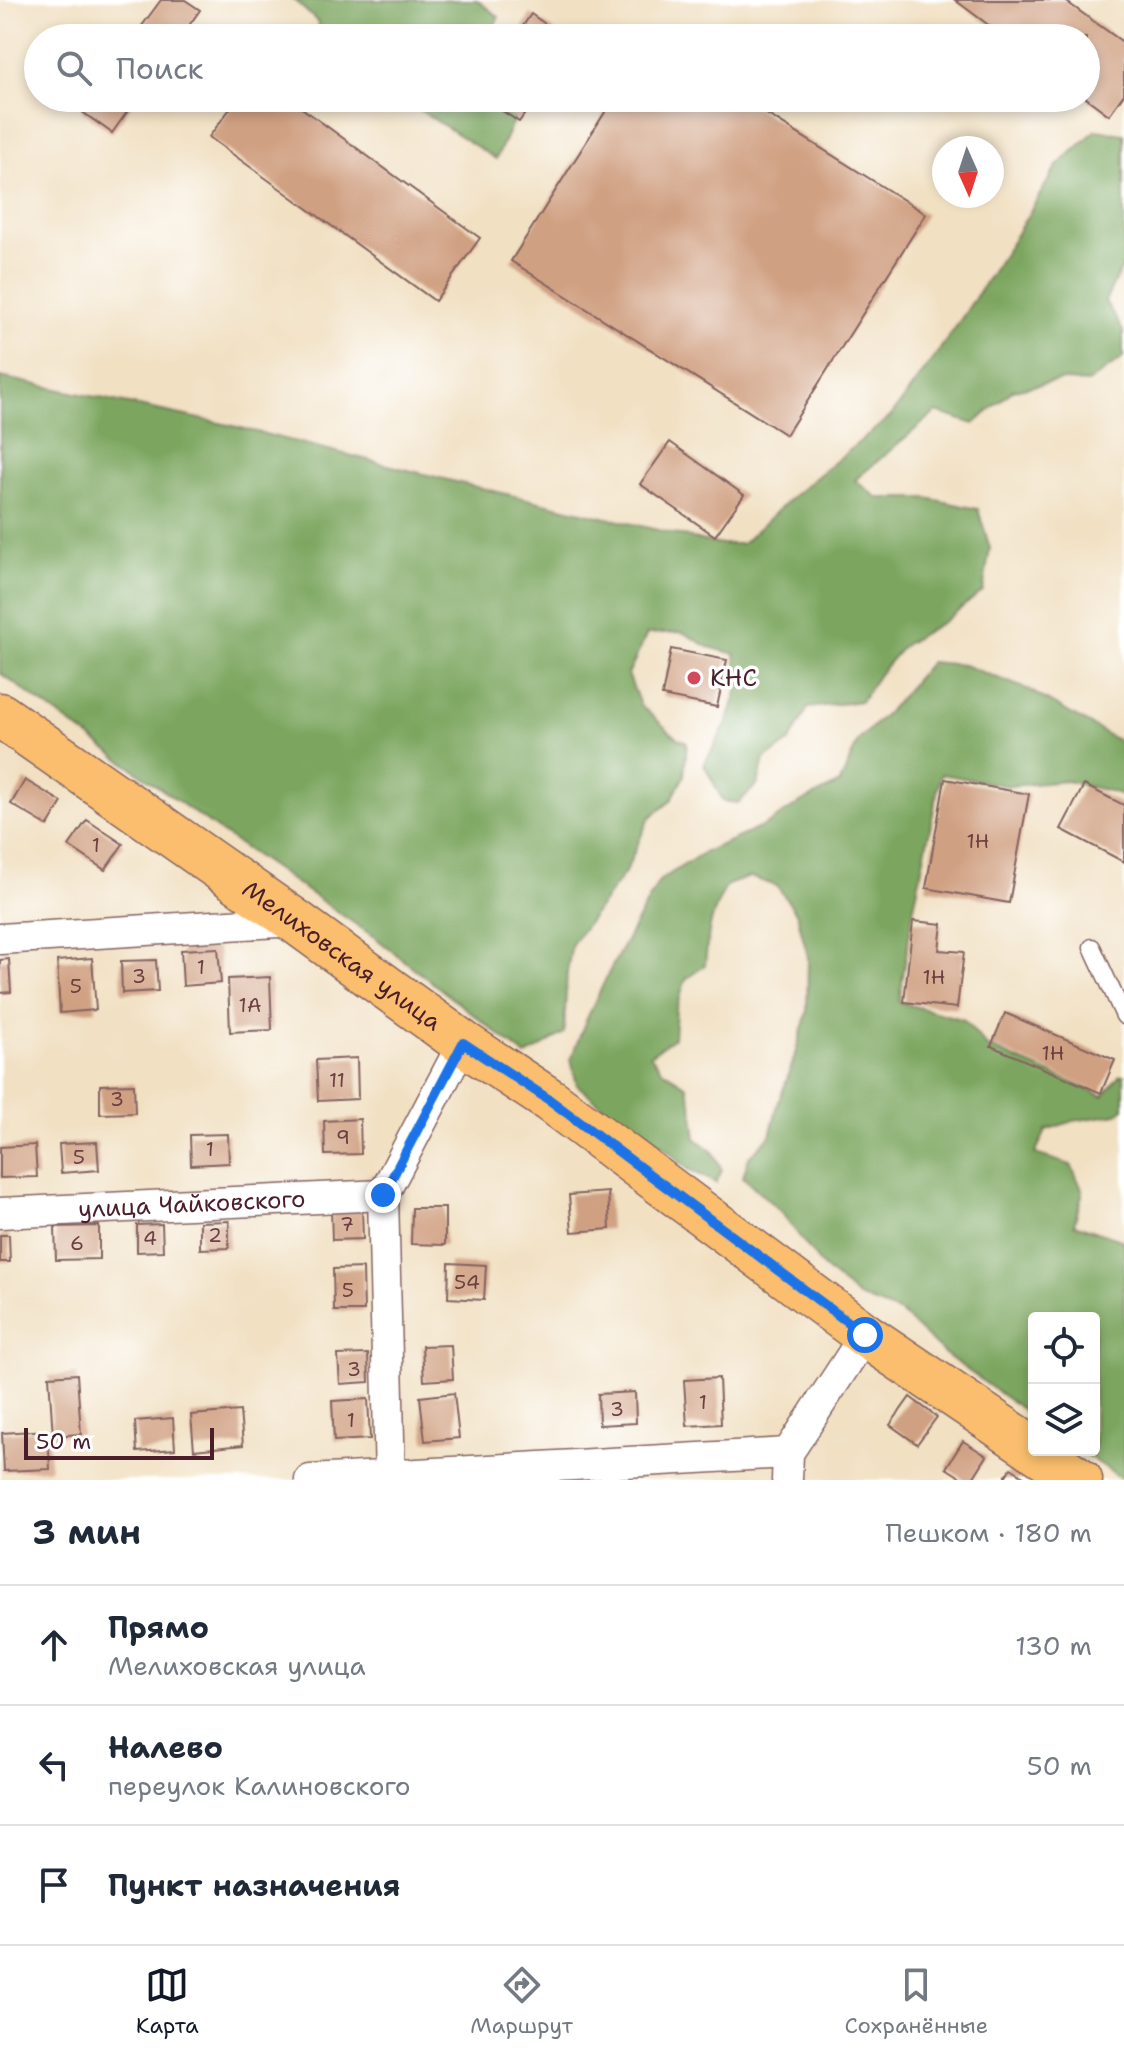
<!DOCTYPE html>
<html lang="ru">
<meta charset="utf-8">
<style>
body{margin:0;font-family:"Shantell Sans",sans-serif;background:#f2f2f3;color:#1f2937}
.controls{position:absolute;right:24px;bottom:24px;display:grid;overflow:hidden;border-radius:8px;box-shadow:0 4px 12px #0003}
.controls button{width:72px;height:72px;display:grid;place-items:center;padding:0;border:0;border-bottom:2px solid #e0e1e3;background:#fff;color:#1f2937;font:40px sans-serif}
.compass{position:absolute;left:932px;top:136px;width:72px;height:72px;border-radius:50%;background:#fff;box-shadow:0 4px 12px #0003;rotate:177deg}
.scale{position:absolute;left:24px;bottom:20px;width:190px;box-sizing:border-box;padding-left:8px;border:4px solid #4a1f2b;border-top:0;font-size:22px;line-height:28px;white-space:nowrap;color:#4a1f2b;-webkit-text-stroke:6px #fff;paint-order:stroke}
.stop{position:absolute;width:24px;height:24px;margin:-18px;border:6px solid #1a73e8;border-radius:50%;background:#fff}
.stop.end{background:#1a73e8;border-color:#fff;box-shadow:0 2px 8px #0008}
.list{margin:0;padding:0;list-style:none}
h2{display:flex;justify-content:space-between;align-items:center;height:104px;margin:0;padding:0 32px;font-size:34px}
h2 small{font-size:26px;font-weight:400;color:#747a83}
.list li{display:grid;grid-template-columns:52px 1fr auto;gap:24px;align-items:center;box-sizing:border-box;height:120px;padding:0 32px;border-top:2px solid #e0e1e3}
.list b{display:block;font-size:30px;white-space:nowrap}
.list p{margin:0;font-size:26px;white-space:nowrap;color:#747a83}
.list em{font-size:26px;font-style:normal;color:#747a83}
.icon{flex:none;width:44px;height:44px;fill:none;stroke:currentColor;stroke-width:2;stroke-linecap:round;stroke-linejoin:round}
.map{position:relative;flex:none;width:1124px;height:1480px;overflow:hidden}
.search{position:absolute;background:#fff;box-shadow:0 4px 12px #0003;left:24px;right:24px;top:24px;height:88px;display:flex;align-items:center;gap:20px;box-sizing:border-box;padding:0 28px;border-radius:44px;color:#747a83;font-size:30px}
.sheet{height:464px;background:#fff}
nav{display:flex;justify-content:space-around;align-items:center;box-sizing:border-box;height:112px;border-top:2px solid #e0e1e3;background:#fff;font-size:22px;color:#747a83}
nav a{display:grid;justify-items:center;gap:4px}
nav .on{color:#111827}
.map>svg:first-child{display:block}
.forest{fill:#7ca65f;stroke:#636245;stroke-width:2}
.building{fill:#d0a082}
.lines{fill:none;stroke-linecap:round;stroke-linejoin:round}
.service-casing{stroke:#846360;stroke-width:19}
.minor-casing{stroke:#846360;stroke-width:33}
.primary-casing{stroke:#846360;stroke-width:47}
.service{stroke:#fff;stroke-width:16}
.minor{stroke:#fff;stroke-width:30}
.primary{stroke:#fabe6e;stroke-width:44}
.route{stroke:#1a73e8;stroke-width:10}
.poi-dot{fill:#d1495b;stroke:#fff;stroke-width:3}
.labels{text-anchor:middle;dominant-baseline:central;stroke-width:7;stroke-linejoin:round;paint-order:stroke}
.number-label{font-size:20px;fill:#6c3f41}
.poi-label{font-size:24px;fill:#4a1f2b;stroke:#fff;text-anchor:start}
.street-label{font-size:24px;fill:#4a1f2b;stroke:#fff}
</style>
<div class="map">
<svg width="1124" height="1480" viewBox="0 0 1124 1480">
<rect width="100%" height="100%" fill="#fff"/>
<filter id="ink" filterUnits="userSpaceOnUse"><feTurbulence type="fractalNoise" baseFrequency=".0125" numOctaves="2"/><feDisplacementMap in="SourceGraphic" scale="16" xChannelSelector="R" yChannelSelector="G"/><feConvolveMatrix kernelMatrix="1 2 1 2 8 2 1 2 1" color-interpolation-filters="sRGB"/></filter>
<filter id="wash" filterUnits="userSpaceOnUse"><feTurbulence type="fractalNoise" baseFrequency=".006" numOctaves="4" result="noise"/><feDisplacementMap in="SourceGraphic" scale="32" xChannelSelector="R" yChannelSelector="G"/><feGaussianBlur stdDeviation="1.8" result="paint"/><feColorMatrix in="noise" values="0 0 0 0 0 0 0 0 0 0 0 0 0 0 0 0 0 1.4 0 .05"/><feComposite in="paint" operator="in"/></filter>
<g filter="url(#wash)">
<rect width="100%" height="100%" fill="#f1e0c2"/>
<g class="forest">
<path d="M294 0H477L499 17 487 38H317L319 23Z"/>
<path d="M401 98H492L514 119 496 159Z"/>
<path d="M1096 130 1124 134V264L1105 301 1123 331V358L1087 383 1062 380 1013 390 974 424 936 412 855 480 878 498H927L978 509 990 548 983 591 946 620 904 645 880 673 861 701 808 708 790 741 764 760 758 784 738 803 723 801 704 764 728 721 739 685 735 654 709 647 682 632 647 634 628 674 640 705 677 738 687 742 684 776 671 801 649 818 626 871 572 944 567 972 564 1033 526 1056 377 939 221 832 0 673V377L229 425 464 484 717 544H742L792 497 891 416 953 331 1010 245 1057 166Z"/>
<path d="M930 662 964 665 1029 690 1124 744V798L1117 793 1067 781 1009 786 941 774 912 917 899 1002 964 1020 987 1047 1103 1096 1120 1075H1124V1108L1117 1114 1073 1121 1046 1130 1035 1154 1071 1165 1083 1191 1074 1224 1124 1241V1480L1079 1450H1094V1318H1034V1418L945 1354 901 1313 858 1297 822 1266 781 1212 743 1177 749 1157 770 1136 778 1104 792 1065 807 1012 808 957 797 914 777 886 750 877 727 885C710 914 708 932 705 965L686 979 676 1009 674 1038 650 1055 662 1070 687 1086 692 1106 696 1139 713 1152 722 1170 716 1183 688 1169 660 1144 620 1120 577 1085 571 1059 584 1025 610 970 659 881 703 853 764 826 800 803 840 783 858 741 897 702Z"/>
</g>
<g id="blocks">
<g class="building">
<path d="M161 0H185L200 10 180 38H133Z"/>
<path d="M955 0H1064L1124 43V94L1109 115 1086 98V38H1006Z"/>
<path d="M531 14 565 38H515Z"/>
<path d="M91 98H137L112 133 81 111Z"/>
<path d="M238 98H288L480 238 435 301 209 137Z"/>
<path d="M483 98H536L519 122Z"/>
<path d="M614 98H741L926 214 786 435 511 261Z"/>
<path d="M670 442 744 495 715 536 640 484Z"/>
<path d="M671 649 727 660 717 707 662 696Z"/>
<path d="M945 779 1029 794 1009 903 926 888Z"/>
<path d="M25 780 62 802 48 826 11 804Z"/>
<path d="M1084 785 1124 805V862L1061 829Z"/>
<path d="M87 820 123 844 105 870 69 846Z"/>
<path d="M913 921 942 924 939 950 964 952 957 1008 904 1002Z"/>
<path d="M218 948 221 983 183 986 181 950Z"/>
<path d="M92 958 96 1010 60 1013 57 961Z"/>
<path d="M9 959 11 992 0 993V960Z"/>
<path d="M156 960 158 991 122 993 121 961Z"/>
<path d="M270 977 272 1030 230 1032 228 979Z"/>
<path d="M1005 1013 1115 1060 1101 1093 991 1046Z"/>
<path d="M357 1058 358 1099 318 1101 316 1060Z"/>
<path d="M134 1084 135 1113 100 1114V1085Z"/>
<path d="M360 1119 361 1154 325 1155 324 1121Z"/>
<path d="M228 1134 229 1163 191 1165 190 1135Z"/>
<path d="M97 1142 99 1170 61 1173 59 1144Z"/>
<path d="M35 1145 37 1177 0 1178V1147Z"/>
<path d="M608 1192 610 1229 572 1232 569 1195Z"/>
<path d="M362 1208 363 1239 332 1240 331 1209Z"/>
<path d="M412 1208H445V1245L411 1244Z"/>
<path d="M229 1221V1248L200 1249V1222Z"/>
<path d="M162 1224 163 1251 137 1252V1225Z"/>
<path d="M99 1226V1259L56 1260 55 1227Z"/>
<path d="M0 1235H9L10 1262H0Z"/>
<path d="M449 1263 486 1265 484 1300 448 1298Z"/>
<path d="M363 1268 364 1311H334L333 1269Z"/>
<path d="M451 1345 453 1379 424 1381 422 1346Z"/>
<path d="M368 1354 369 1382 340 1384 338 1355Z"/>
<path d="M77 1374 81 1434 53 1436 49 1376Z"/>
<path d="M719 1378 721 1424 687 1426 684 1380Z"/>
<path d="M635 1392 636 1423 599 1425 598 1394Z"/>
<path d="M454 1393 459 1438 425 1441 420 1397Z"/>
<path d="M910 1397 937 1417 917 1444 890 1425Z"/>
<path d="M368 1399 370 1439 334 1441 332 1401Z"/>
<path d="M240 1411 243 1445 194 1450 191 1415Z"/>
<path d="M173 1418 175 1449 137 1452 135 1421Z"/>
<path d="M48 1430 50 1469 4 1471 2 1433Z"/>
<path d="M963 1441 987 1456 972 1480H965L946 1468Z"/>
<path d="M1011 1468 1030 1480H1003Z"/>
</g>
</g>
</g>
<g filter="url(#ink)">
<use href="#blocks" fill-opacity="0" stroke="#846360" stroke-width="2"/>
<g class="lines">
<g class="service-casing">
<path id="service" d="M1092 947 1124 1016"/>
</g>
<g class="minor-casing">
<g id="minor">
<path d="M0 939 295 921"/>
<path id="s1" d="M0 1213 383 1195"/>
<path d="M310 1480 788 1453"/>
<path d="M390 1480 383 1195 463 1043"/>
<path d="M787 1480 788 1453 865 1335"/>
</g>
</g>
<g class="primary-casing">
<g id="primary">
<path id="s2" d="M0 715 295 921 463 1043 551 1101 865 1335 1034 1449"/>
<path d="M1035 1450 1080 1480"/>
</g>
</g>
<use href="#service" class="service"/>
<use href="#minor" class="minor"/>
<use href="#primary" class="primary"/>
</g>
</g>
<g class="lines" filter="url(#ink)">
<path class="route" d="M383 1195 463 1043 551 1101 865 1335"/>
</g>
<circle class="poi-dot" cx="694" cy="678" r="8"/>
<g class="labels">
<g class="number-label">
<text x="978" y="841">1Н</text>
<text x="96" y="845">1</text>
<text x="201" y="967">1</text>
<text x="139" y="976">3</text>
<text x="934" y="977">1Н</text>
<text x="76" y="986">5</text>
<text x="250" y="1005">1А</text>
<text x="1053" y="1053">1Н</text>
<text x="337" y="1080">11</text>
<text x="117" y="1099">3</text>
<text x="343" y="1137">9</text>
<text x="210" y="1149">1</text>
<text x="79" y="1157">5</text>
<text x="347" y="1224">7</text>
<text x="215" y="1235">2</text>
<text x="150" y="1238">4</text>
<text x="77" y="1243">6</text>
<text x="467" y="1282">54</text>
<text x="348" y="1290">5</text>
<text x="354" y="1369">3</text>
<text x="703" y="1402">1</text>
<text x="617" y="1409">3</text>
<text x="351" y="1420">1</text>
</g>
<g class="poi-label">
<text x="710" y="678">КНС</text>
</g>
<g class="street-label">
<text stroke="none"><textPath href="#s2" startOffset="418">Мелиховская улица</textPath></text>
<text stroke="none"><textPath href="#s1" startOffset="192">улица Чайковского</textPath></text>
</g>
</g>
</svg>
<div class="controls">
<button><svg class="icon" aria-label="locate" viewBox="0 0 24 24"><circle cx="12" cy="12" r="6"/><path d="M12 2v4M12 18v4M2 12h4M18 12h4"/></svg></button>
<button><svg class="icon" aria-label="layers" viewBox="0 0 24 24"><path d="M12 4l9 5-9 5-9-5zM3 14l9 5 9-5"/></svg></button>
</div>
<svg class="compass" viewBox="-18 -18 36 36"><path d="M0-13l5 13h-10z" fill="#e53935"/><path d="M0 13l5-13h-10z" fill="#747a83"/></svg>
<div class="scale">50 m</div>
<div class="stop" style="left:865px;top:1335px"></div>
<div class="stop end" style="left:383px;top:1195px"></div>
<div class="search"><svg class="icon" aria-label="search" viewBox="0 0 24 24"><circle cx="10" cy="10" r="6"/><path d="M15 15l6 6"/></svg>Поиск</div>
</div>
<section class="sheet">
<h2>3 мин<small>Пешком · 180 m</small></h2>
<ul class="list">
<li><svg class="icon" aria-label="ahead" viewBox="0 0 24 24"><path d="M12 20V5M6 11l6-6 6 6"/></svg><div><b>Прямо</b><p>Мелиховская улица</p></div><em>130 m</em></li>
<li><svg class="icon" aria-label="left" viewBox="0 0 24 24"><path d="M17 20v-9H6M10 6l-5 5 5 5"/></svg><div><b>Налево</b><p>переулок Калиновского</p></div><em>50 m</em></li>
<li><svg class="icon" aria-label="arrive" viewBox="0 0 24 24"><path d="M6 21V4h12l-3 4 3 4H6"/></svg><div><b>Пункт назначения</b></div></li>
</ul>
</section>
<nav>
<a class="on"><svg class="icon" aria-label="map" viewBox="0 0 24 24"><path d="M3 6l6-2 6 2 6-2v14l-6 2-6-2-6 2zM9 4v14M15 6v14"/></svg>Карта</a>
<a><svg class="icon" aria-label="directions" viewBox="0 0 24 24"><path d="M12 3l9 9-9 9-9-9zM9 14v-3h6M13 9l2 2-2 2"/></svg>Маршрут</a>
<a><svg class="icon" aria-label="saved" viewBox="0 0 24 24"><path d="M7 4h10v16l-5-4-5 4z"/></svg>Сохранённые</a>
</nav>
